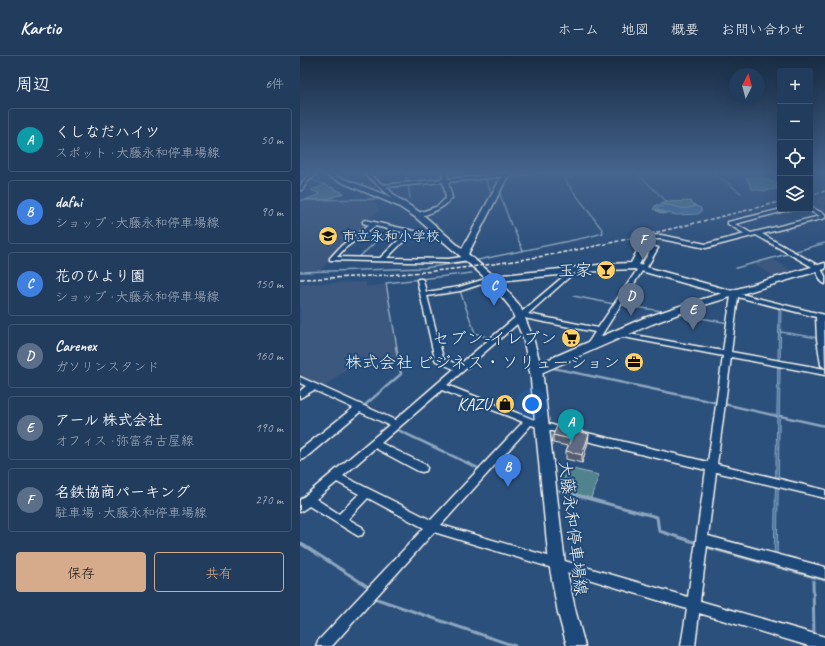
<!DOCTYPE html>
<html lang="ja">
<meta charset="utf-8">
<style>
body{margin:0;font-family:Caveat,"Klee One",sans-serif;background:#294363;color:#f1f3f6}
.controls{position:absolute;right:12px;top:12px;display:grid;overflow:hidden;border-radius:4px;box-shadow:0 4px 16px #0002}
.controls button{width:36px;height:36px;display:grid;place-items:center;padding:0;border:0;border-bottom:1px solid #3e5672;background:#213c5d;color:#f1f3f6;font:20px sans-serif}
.compass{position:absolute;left:429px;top:12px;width:36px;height:36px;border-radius:50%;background:#213c5d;box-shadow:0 4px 16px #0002;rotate:6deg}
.you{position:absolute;left:232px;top:348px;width:14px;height:14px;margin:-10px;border:3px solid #fff;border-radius:50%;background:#1a73e8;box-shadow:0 0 0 6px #1a73e833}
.badge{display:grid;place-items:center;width:26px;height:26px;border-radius:50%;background:#d6ab8b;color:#fff;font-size:13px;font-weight:700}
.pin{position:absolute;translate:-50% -33px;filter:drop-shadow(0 1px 2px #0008)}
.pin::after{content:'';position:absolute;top:21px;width:14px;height:12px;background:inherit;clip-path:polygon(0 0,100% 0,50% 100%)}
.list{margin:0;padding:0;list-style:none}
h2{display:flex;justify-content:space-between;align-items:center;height:52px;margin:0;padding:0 16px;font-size:17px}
h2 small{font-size:13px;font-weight:400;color:#a2adbc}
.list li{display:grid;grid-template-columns:26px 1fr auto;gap:12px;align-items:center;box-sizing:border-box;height:64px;margin:0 8px 8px;padding:0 8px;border:1px solid #3e5672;border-radius:4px}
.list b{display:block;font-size:15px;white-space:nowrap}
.list p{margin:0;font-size:13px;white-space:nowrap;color:#a2adbc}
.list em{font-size:13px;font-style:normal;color:#a2adbc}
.actions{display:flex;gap:8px;padding:12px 16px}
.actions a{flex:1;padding:9px 0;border:1px solid #d6ab8b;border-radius:4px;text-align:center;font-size:14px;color:#d6ab8b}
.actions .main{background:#d6ab8b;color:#111}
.icon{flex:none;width:22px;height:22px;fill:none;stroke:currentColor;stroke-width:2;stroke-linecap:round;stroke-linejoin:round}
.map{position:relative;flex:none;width:525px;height:590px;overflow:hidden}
header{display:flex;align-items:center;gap:24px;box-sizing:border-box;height:56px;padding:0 20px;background:#213c5d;border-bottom:1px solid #3e5672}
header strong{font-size:19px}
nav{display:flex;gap:22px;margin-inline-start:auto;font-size:14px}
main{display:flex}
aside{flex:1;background:#213c5d}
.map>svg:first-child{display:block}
.built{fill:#3c587e}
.green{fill:#51838e;stroke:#a2babb}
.water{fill:#4674a2;stroke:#8ca6be}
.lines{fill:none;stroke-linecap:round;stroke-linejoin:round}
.stream-far2{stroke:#8ca6be;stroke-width:1.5}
.stream-far1{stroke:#8ca6be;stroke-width:2.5}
.stream{stroke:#8ca6be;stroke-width:3}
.street-casing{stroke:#f4f1e8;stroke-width:3}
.secondary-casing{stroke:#f4f1e8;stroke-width:3}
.primary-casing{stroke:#f4f1e8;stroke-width:3}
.street{fill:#1f4a7a;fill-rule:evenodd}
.secondary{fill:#1f4a7a;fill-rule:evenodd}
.primary{fill:#1f4a7a;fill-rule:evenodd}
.rail{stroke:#f4f1e8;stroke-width:1.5;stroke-dasharray:4 2;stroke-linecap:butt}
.wall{fill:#535b71;stroke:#f4f1e8}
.shaded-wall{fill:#444a5c;stroke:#f4f1e8}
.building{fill:#616a83;stroke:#f4f1e8}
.labels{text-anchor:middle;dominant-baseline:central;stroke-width:4;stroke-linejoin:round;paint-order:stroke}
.far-poi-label{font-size:14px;fill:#f4f1e8;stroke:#1f4a7a;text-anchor:start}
.poi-label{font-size:17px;fill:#f4f1e8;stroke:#1f4a7a;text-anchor:end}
.street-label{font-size:17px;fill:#f4f1e8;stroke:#1f4a7a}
</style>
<header>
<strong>Kartio</strong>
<nav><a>ホーム</a><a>地図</a><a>概要</a><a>お問い合わせ</a></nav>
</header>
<main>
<aside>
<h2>周辺<small>6件</small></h2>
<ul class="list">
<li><span class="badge" style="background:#0f9aa8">A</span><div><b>くしなだハイツ</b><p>スポット · 大藤永和停車場線</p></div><em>50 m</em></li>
<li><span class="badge" style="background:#3f7fe0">B</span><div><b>dafni</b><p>ショップ · 大藤永和停車場線</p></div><em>90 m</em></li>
<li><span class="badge" style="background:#3f7fe0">C</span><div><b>花のひより園</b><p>ショップ · 大藤永和停車場線</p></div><em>150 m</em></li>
<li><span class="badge" style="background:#5c6f8a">D</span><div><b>Carenex</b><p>ガソリンスタンド</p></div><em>160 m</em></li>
<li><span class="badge" style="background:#5c6f8a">E</span><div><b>アール 株式会社</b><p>オフィス · 弥富名古屋線</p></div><em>190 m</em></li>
<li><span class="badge" style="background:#5c6f8a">F</span><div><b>名鉄協商パーキング</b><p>駐車場 · 大藤永和停車場線</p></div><em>270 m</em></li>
</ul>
<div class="actions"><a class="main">保存</a><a>共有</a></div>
</aside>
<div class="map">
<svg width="525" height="590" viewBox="0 0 525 590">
<rect width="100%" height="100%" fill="#2c507c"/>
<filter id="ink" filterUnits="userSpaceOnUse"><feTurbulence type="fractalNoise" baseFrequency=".025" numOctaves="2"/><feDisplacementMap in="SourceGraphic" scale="8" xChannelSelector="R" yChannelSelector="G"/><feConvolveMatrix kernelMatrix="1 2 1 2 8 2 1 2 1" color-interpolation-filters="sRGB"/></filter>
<g filter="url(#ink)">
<g class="built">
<path d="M525 139V159L510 152V142Z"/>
<path d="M70 143 76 148 79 154 65 167 71 168 42 191 19 215 0 216V145Z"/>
<path d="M471 202 494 216 475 221 452 207Z"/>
<path d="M66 226V231L87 228 99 305 58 304 23 332 0 322V228Z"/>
</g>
<g class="green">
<path d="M456 120 480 128V132L464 135 452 133 446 122Z"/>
<path d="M26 129 44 137 25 144H4L20 138 11 134Z"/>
<path d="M390 145 396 150C386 156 378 151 368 149L357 154 367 157 363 158 353 153 356 149 369 146Z"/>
<path d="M268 412 299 419 291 442 260 433Z"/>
</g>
<g class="water">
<path d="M364 149C377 149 382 156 396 150L401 152V156L398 158 376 159 357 154V152Z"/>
<path d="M479 252H481L477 507 525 521V525L406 492 400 487 474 507Z"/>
</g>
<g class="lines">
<g class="stream-far2">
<path d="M106 116 107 128"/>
<path d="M182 116 184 120"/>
<path d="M259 116 301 172"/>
<path d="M336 116 367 146"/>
<path d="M412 116 441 137"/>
<path d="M185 122 192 138"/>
<path d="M11 123 37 134"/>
<path d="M108 129 110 142"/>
<path d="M200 138 211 169"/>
<path d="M0 144 81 143"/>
<path d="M213 171 223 195"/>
<path d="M493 196 525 187"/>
<path d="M57 203 90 173"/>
<path d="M178 204 288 181 303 177 302 173"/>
<path d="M436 212 491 197"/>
<path d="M0 216 124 212 166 206"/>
<path d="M160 235 175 277 191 283"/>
<path d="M273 240 314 248"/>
<path d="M322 249 362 255"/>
<path d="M378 258 429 267"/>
<path d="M481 276 518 282"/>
<path d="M97 292 86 227 172 217"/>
</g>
<g class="stream-far1">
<path d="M253 312 418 347"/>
<path d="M424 348 477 360"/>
<path d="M65 349 101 318 96 291"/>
<path d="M480 360 525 370"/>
<path d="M98 374 182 414"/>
</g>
<g class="stream">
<path d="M260 435 357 461 359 475 397 487"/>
<path d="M0 487 70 532"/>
<path d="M513 525 514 579"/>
<path d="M74 542 215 590"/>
</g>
<g class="street-casing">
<g id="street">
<path d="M15 116H19L7 126 2 134H0C0 125 7 121 15 116Z"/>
<path d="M61 116H66L83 129 143 123 142 116H146L148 123 226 116H239L237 117 148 126 152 142C143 153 131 157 118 161L116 160V158L138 150 146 142 143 126 86 131 103 147V149L101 150 72 124Z"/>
<path d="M510 151 525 158V162L462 178 521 211 522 212 521 213 525 220V228L522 226 514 212 456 179 406 192 361 183H353L348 189 358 192 346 213 342 215 294 291H291L287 289 295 276 224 262 147 329 232 363 269 374 271 376 269 378 266 379 231 369 141 469 388 541 406 414 279 383 276 381 274 379 276 377 279 375 408 406 423 300 318 280 314 278 318 276 423 295 431 240 430 238 433 236 525 259V263H524L525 312 521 309 517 283 516 261 438 241 431 296 525 313V319L431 301 417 408 525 434V442L416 416 408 480 525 511V523L407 490 400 545 525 581V590H509L399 557 395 590H381L387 553 134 476 32 590H16L18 585 124 472 68 442 48 463 62 471 64 475 62 479 58 480 9 450 0 456V444L89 369 60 356 4 403 0 404V394L53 352 14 334 0 342V335L6 330 0 327V321L95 364 154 313 136 305 135 303 117 224 118 223H122L123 224 126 236 159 231 192 221 195 223 194 224 160 235 127 240 143 302 159 309 271 214 273 213 276 215 228 258 298 272 339 211 341 210 351 193 341 190 349 180 361 179 406 188 445 178 428 168V166L482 153H492L435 168 451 177 520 160 508 154 507 153H510ZM142 334 223 366 131 464 43 420 75 392 118 415 122 416 126 415 127 412 126 409 81 387ZM37 426 59 438 39 458 16 443Z"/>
<path d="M65 164 141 181 145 180 148 182 141 185 111 178 87 202 148 203 169 200 172 202 169 204 148 207 30 204V202L41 190 69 169 63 167V165ZM75 170 106 177 80 202 37 201 45 192Z"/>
</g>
</g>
<g class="secondary-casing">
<path id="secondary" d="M18 116H26L104 146 121 157 162 193 204 116H210L168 198 194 220 308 208 331 207 340 190 344 188 348 190 339 209 436 236 438 238 433 241 334 213 308 214 199 225 220 250 233 282 242 314 265 507 276 557 285 590H267L258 557 249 507 230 314 223 282 210 251 189 225 115 161 98 150Z"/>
</g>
<g class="primary-casing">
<path id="primary" d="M525 207V213L394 252 352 268 241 317 236 318 231 317 229 314 231 311 344 262 386 248Z"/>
</g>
<use href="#street" class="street"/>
<use href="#secondary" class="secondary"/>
<use href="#primary" class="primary"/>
<g class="rail">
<path d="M510 139 525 135"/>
<path d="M0 223C78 221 155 215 232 202 316 188 398 166 480 146"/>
</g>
</g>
<path class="wall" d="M253 379 288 386 282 407 266 403V395L268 390 253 387Z"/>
<path class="shaded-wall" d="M289 378 288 386 282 407V399Z"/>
<path class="building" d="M257 370 289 378 282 399 266 395 271 383 253 379Z"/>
</g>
<linearGradient id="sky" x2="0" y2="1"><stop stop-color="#182c44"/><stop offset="0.59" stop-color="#45648e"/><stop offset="1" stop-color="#45648e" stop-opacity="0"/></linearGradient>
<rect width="525" height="198" fill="url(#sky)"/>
<defs>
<g id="school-disc" transform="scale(1)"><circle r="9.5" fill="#ffd166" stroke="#1f4a7a"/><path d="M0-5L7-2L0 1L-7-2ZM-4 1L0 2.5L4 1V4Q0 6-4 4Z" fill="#111"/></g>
<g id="bar-disc" transform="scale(1)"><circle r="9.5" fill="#ffd166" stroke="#1f4a7a"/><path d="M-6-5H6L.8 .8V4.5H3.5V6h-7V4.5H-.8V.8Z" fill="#111"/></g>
<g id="supermarket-disc" transform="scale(1)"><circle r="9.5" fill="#ffd166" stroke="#1f4a7a"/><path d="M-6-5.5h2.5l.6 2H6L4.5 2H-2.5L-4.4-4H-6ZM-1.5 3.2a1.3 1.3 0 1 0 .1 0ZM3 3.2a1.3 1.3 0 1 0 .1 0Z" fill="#111"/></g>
<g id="office-disc" transform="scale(1)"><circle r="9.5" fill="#ffd166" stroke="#1f4a7a"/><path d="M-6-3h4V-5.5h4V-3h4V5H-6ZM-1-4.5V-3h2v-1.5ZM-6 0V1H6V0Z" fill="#111"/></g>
<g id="shop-disc" transform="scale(1)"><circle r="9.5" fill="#ffd166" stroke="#1f4a7a"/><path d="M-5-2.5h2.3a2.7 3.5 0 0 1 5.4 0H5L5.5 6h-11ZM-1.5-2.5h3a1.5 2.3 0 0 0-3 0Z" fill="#111"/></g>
</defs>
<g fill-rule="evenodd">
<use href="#school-disc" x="28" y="180"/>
<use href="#bar-disc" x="306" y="214"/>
<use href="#supermarket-disc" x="271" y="282"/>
<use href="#office-disc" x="334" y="306"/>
<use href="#shop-disc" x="205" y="348"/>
</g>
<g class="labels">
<g class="far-poi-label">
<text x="42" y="180">市立永和小学校</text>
</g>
<g class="poi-label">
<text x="292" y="214">玉家</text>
<text x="257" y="282">セブン-イレブン</text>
<text x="320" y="306">株式会社 ビジネス・ソリューション</text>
<text x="191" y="348">KAZU</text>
</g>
<g class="street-label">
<text transform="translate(273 472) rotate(83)">大藤永和停車場線</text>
</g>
</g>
</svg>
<div class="controls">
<button>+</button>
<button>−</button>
<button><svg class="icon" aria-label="locate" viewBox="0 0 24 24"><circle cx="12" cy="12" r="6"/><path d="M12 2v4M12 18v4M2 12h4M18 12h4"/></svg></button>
<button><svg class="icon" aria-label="layers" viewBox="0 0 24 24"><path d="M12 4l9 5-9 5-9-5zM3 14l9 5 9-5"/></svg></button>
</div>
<svg class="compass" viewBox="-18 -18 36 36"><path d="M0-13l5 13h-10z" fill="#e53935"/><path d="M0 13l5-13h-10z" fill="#a2adbc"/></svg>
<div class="you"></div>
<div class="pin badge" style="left:271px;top:386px;background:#0f9aa8">A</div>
<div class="pin badge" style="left:208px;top:431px;background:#3f7fe0">B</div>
<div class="pin badge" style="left:194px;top:250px;background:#3f7fe0">C</div>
<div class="pin badge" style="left:331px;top:260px;background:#5c6f8a">D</div>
<div class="pin badge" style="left:393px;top:274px;background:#5c6f8a">E</div>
<div class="pin badge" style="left:343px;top:204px;background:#5c6f8a">F</div>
</div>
</main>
